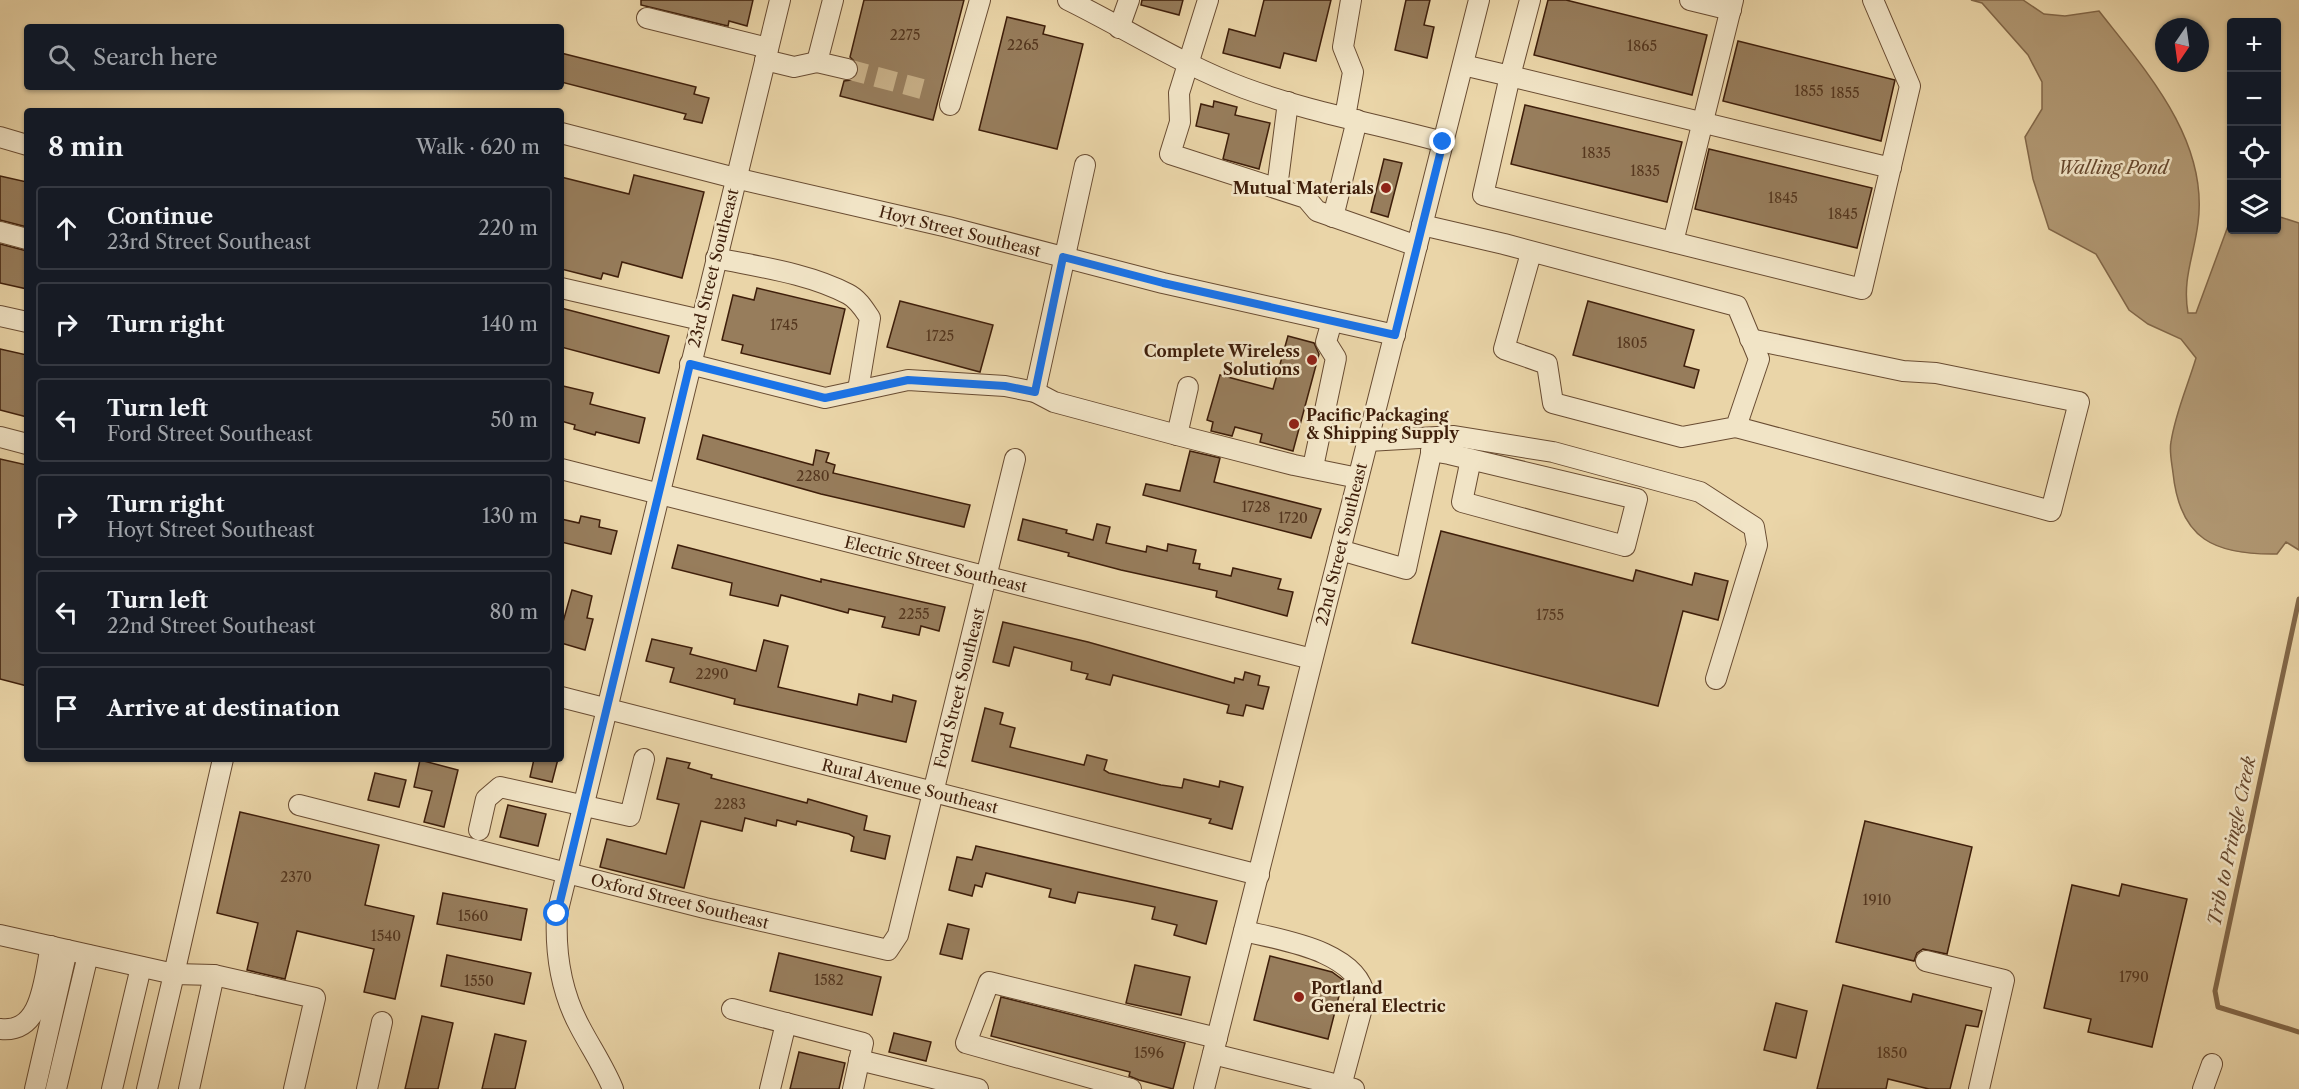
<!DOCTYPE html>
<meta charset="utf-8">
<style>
body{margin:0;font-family:"Libre Caslon Text",serif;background:#20242c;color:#f1f3f6}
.controls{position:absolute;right:18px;top:18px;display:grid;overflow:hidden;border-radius:6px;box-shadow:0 2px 4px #0004}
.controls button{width:54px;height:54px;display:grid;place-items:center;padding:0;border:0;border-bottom:2px solid #363941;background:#171b24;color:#f1f3f6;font:30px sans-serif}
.compass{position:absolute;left:2155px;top:18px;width:54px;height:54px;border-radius:50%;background:#171b24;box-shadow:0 2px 4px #0004;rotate:193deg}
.stop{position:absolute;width:18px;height:18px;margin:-14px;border:4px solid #1a73e8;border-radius:50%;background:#fff}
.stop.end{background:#1a73e8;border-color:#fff;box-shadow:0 2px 6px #0008}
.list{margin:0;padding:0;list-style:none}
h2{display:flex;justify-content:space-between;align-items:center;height:78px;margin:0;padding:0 24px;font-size:26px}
h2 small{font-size:20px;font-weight:400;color:#9ea1a6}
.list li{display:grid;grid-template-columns:39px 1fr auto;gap:18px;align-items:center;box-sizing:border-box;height:84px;margin:0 12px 12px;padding:0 12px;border:2px solid #363941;border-radius:6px}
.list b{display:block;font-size:22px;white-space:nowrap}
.list p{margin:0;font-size:20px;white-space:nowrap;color:#9ea1a6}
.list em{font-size:20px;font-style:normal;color:#9ea1a6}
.icon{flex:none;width:33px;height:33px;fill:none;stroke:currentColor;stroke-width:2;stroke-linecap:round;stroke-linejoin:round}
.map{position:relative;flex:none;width:2299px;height:1089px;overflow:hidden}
.search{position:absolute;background:#171b24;box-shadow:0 2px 4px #0004;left:24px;top:24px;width:540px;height:66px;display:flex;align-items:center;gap:15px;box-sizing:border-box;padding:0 21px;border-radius:6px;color:#9ea1a6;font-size:22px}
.panel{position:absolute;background:#171b24;box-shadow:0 2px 4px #0004;left:24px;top:108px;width:540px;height:654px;border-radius:6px}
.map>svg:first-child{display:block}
.water{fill:#b09772;stroke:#826748;stroke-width:1.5}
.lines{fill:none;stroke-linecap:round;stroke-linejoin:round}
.stream{stroke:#826748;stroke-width:5}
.building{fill:#977d5c;stroke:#3e1e0a;stroke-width:1.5}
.minor-tunnel{stroke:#c8b088;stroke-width:20;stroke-dasharray:20 10;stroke-linecap:butt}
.minor-casing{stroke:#694c32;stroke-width:22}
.minor{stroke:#f1e4c6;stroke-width:20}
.route{stroke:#1a73e8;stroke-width:8}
.poi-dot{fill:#8f2418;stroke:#f1e4c6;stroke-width:2}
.labels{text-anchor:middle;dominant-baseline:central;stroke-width:5;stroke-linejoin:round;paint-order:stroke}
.number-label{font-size:14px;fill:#54361e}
.poi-label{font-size:16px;font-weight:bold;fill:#3e1e0a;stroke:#f1e4c6;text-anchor:end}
.street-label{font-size:16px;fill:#3e1e0a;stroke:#f1e4c6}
.water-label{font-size:18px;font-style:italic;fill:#66482e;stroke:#f1e4c6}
</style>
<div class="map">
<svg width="2299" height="1089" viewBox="0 0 2299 1089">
<rect width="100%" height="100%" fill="#ead5a8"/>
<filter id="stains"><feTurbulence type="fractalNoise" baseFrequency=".00333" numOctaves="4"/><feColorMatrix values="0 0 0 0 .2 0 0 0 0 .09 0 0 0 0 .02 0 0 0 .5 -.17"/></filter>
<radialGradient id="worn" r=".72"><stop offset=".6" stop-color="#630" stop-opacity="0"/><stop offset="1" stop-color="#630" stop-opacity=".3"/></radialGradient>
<path class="water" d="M1971 0H2023L2044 14 2065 16 2099 11C2146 71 2209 140 2198 223 2194 256 2182 279 2188 313H2196L2231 218 2232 230H2276L2277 216 2299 223V550L2286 542 2277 554C2215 555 2180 540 2173 473 2172 464 2169 451 2171 442 2175 414 2188 385 2196 358L2181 339 2148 324 2129 310 2096 254 2049 229 2033 179 2025 137 2042 109V82L2028 55 1982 3Z"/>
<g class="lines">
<path class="stream" d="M2299 599 2215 991 2218 1007 2299 1032"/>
</g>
<g class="building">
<path d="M641 0H753L747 26 729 21 728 26 641 5Z"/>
<path d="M864 0H964L933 120 840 96 844 81 851 80 858 72V65L850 57Z"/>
<path d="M1142 0H1183L1179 15 1141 5Z"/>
<path d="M1264 0H1331L1316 61 1284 53 1280 68 1223 53 1229 29 1255 36Z"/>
<path d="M1406 0H1430L1424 25 1434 27 1427 58 1395 50Z"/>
<path d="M1548 0H1566L1707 35 1692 95 1534 55Z"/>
<path d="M1007 17 1045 26 1043 34 1083 44 1057 149 979 130Z"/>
<path d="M1738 41 1895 80 1881 141 1723 101Z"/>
<path d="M561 53 696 87 694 94 709 98 702 123 684 119 686 114 561 82Z"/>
<path d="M1214 101 1237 107 1235 115 1270 123 1259 169 1223 159 1229 134 1196 126 1201 104 1213 107Z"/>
<path d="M1525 105 1682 142 1667 202 1511 164Z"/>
<path d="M1709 149 1872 188 1857 248 1695 209Z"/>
<path d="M1384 159 1402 163 1388 217 1371 212Z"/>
<path d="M634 175 704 192 682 278 622 262 618 277 603 273 601 279 561 269V177L629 194Z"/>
<path d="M0 176 27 182V227L0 220Z"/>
<path d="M0 244 27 251V289L0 283Z"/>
<path d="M757 288 845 309 830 374 741 353 743 345 722 340 733 295 754 300Z"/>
<path d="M900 301 993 325 980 372 887 347Z"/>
<path d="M1588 301 1694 330 1684 366 1699 370 1694 388 1573 355Z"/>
<path d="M561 308 669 336 659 373 561 347Z"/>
<path d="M1288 336 1314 343 1319 354 1293 451 1260 442 1262 434 1235 427 1232 436 1211 431 1213 422 1207 420 1220 375 1273 389Z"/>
<path d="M0 349 27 355V417L0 410Z"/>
<path d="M563 386 593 393 590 404 645 418 639 443 596 432 595 435 574 429 575 425 561 421Z"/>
<path d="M703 435 813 465 816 450 829 453 826 462 835 465 833 473 970 505 964 527 821 494 697 459Z"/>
<path d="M1190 451 1220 458 1214 482 1321 509 1311 538 1143 495 1146 484 1180 491Z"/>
<path d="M0 459 27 465V686L0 679Z"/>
<path d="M581 516 600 520 599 527 617 531 611 554 561 542V519L579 523Z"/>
<path d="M1023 519 1067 530 1066 533 1093 540 1097 524 1110 527 1106 543 1146 552 1147 546 1167 551 1168 544 1196 550 1193 563 1200 564 1199 569 1231 576 1233 568 1281 579 1278 589 1293 592 1287 616 1216 597 1217 591 1121 570 1068 556 1069 553 1018 540Z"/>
<path d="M1441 531 1633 581 1636 570 1692 585 1695 573 1728 581 1718 620 1683 611 1658 706 1412 643Z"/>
<path d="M678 545 821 582V579L945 607 939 631 921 626 919 635 882 627 885 617 849 609 848 613 781 595 778 606 730 595 732 583 672 568Z"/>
<path d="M572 590 592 596 587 618 593 619 585 650 561 643V629Z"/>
<path d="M1003 622 1088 642 1234 683 1235 678 1243 680 1245 672 1260 676 1258 685 1269 687 1263 709 1246 705 1243 716 1227 713 1229 705 1113 675 1110 685 1086 679 1088 674 1071 670 1072 662 1014 647 1009 666 993 662Z"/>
<path d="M652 639 692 648 690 654 756 671 764 640 788 646 778 687 857 705 859 694 892 702 893 695 916 701 906 742 734 704 735 699 670 682 674 668 646 661Z"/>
<path d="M985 708 1003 713 1000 724 1015 728 1010 747 1084 765 1087 755 1107 760 1104 770 1109 773 1161 785 1182 788 1184 779 1219 787 1220 781 1243 787 1232 829 1209 823 1211 819 972 761Z"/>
<path d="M667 758 690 763 688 768 712 775 711 778 807 803 808 799 867 816 864 830 890 836 885 859 851 851 854 837 849 834 797 821 796 825 777 820 776 826 745 818 742 831 701 821 684 888 600 867 607 839 666 854 679 804 657 799Z"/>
<path d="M534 759H558L552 782 530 777Z"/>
<path d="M420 760 458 770 444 827 424 822 432 791 414 787Z"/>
<path d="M375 773 406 780 399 807 368 800Z"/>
<path d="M508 805 546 814 538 846 500 837Z"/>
<path d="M240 812 379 845 365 905 414 916 395 999 364 992 374 949 297 931 285 979 247 970 258 923 217 913Z"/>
<path d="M1865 821 1972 847 1947 954 1923 949 1917 953 1914 961 1836 942Z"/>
<path d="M976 846 1217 901 1206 944 1174 935 1177 925 1152 919 1155 907 1126 901 1078 892 1075 903 1049 897 1051 889 986 873 982 887 975 885 972 896 949 890 957 857 972 860Z"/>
<path d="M2122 884 2187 899 2152 1047 2088 1032 2091 1019 2044 1008 2072 885 2119 896Z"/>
<path d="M443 893 527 909 521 940 437 924Z"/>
<path d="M948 924 969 929 962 959 940 954Z"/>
<path d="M779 953 881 977 872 1015 770 991Z"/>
<path d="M447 955 531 973 524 1004 441 986Z"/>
<path d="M1270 956 1332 972 1343 980 1328 1039 1254 1020Z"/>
<path d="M1135 965 1190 977 1181 1015 1126 1003Z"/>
<path d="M1843 985 1911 1002 1913 994 1982 1011 1978 1027 1966 1025 1950 1089H1929L1888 1079 1886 1089H1817Z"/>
<path d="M1001 997 1185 1043 1173 1089 1139 1080 1129 1076 1130 1072 991 1036Z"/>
<path d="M1776 1003 1807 1011 1796 1058 1764 1050Z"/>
<path d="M422 1016 453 1023 438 1089H405Z"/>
<path d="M894 1033 931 1042 926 1061 889 1052Z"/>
<path d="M495 1034 526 1041 515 1089H482Z"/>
<path d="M799 1052 845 1063 839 1089H790Z"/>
</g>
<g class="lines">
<path class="minor-tunnel" d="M847 69 922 89"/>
<g class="minor-casing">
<g id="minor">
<path d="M833 0 817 62 847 69"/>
<path d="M1068 0C1127 29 1182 65 1244 88 1309 112 1377 124 1443 142"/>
<path d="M1208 0 1179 93 1180 122 1170 154 1306 198 1317 211 1417 246"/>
<path d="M1690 0 1731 10"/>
<path d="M1873 0 1910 86 1862 289 1483 195 1510 76 1891 168"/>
<path d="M647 18 768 48"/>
<path d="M1119 28 1129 0"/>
<path d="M765 60 794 67 817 62"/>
<path d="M1463 65 1510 76 1530 0"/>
<path d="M950 105 980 0"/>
<path d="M1345 117 1353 72 1343 47 1351 0"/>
<path d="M561 133 735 178 948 227 1163 283 1395 335"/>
<path d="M0 137 27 145"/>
<path d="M1277 188 1288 102"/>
<path d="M1333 217 1357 120"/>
<path d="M1422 225 1504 244 1737 306 1759 359 1736 427 1682 437 1553 403 1547 364 1504 349 1531 253"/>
<path d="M0 232 27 239"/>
<path d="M1673 242 1733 0"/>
<path d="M716 258C759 267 808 273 848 294 858 299 864 309 870 318L858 390"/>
<path d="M561 288 701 320"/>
<path d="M0 316 27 322"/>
<path d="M690 364 825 398 908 380 1005 386 1035 392 1054 402 1177 435 1294 465 1358 478"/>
<path d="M1035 392 1085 165"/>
<path d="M1736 427 2051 511 2079 402 1936 373 1903 371 1750 339"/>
<path d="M1177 435 1188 387"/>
<path d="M0 437 27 444"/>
<path d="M1368 441 1454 436 1553 452 1700 492 1754 527 1757 545 1716 679"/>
<path d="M1431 451 1449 454 1637 499 1625 546 1462 502 1471 459"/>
<path d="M1313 467 1336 358 1326 342 1332 321"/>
<path d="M561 469 1312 659"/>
<path d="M1340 550 1406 569 1434 440"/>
<path d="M561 697 1259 875"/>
<path d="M299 805 705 908 888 950 898 935 1015 459"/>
<path d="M479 830 486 799 500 787 630 816 644 759"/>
<path d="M1244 931C1282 940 1358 951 1365 997L1341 1086"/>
<path d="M0 935 174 974 223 759"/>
<path d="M1926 961 2004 980 1979 1089"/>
<path d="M732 1009 863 1043 853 1089"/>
<path d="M0 1029C43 1034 44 977 51 946"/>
<path d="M1213 1054 1354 1089"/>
<path d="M859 1060 978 1089"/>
<path d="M35 1089 67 950"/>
<path d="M56 1089 88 955"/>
<path d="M112 1089 141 967"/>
<path d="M147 1089 174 974 214 975"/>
<path d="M189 1089 214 975 315 998 294 1089"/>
<path d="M367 1089 382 1022"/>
<path d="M613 1089C604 1067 591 1048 580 1027 561 992 555 954 557 914L780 0"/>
<path d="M770 1089 786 1023"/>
<path d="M1131 1089 966 1043 989 982 1217 1038"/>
<path d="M1204 1089 1479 0"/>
<path d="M2203 1089 2212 1064"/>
</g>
</g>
<use href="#minor" class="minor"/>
</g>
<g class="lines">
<path class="route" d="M557 914 690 364 825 398 908 380 1005 386 1035 392 1063 257 1163 283 1395 335 1443 142"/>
</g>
<g class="poi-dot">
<circle cx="1386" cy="188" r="6"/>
<circle cx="1312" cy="360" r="6"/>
<circle cx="1294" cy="424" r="6"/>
<circle cx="1299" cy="997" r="6"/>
</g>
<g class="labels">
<g class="number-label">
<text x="905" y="35">2275</text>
<text x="1023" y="45">2265</text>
<text x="1642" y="46">1865</text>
<text x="1809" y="91">1855</text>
<text x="1845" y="93">1855</text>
<text x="1596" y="153">1835</text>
<text x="1645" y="171">1835</text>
<text x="1783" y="198">1845</text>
<text x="1843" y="214">1845</text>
<text x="784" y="325">1745</text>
<text x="940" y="336">1725</text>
<text x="1632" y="343">1805</text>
<text x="813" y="476">2280</text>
<text x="1256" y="507">1728</text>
<text x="1293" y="518">1720</text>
<text x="914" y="614">2255</text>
<text x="1550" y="615">1755</text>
<text x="712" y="674">2290</text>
<text x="730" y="804">2283</text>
<text x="296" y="877">2370</text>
<text x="1877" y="900">1910</text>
<text x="473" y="916">1560</text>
<text x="386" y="936">1540</text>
<text x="2134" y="977">1790</text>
<text x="829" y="980">1582</text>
<text x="479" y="981">1550</text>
<text x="1149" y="1053">1596</text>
<text x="1892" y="1053">1850</text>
</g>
<g class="poi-label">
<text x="1374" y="188">Mutual Materials</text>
<text x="1300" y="351">Complete Wireless<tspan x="1300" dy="18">Solutions</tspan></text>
<text x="1306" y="415" text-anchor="start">Pacific Packaging<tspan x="1306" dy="18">&amp; Shipping Supply</tspan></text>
<text x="1311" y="988" text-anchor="start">Portland<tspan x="1311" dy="18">General Electric</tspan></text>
</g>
<g class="street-label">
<text transform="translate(960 231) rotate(14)">Hoyt Street Southeast</text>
<text transform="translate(713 268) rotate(-76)">23rd Street Southeast</text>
<text transform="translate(1341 544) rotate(-76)">22nd Street Southeast</text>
<text transform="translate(936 564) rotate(14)">Electric Street Southeast</text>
<text transform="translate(959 688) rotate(-76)">Ford Street Southeast</text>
<text transform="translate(910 786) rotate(14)">Rural Avenue Southeast</text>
<text transform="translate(680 901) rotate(14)">Oxford Street Southeast</text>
</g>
<g class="water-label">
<text x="2113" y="168">Walling Pond</text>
<text transform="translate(2232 841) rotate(-78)">Trib to Pringle Creek</text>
</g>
</g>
<rect width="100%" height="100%" filter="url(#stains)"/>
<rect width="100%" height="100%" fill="url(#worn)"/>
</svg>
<div class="controls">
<button>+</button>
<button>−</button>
<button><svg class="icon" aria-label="locate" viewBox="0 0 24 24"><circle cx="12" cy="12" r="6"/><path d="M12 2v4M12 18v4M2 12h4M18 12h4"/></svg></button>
<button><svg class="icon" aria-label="layers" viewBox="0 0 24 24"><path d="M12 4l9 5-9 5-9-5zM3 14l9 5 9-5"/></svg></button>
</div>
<svg class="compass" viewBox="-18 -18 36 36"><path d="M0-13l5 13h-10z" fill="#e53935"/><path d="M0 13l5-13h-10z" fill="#9ea1a6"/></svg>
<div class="stop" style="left:557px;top:914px"></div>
<div class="stop end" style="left:1443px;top:142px"></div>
<div class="search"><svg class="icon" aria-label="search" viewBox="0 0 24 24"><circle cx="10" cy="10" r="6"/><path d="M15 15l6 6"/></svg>Search here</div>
<section class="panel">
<h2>8 min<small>Walk · 620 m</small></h2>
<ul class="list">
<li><svg class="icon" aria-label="ahead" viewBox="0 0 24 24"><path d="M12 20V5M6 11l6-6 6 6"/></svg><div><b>Continue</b><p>23rd Street Southeast</p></div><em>220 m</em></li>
<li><svg class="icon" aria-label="right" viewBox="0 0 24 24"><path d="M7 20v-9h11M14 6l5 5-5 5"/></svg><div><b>Turn right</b></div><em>140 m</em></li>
<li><svg class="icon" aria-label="left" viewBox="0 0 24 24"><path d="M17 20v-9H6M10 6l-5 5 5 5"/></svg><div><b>Turn left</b><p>Ford Street Southeast</p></div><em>50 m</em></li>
<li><svg class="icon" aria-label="right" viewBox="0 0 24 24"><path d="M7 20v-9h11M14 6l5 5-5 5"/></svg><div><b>Turn right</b><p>Hoyt Street Southeast</p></div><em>130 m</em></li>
<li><svg class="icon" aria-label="left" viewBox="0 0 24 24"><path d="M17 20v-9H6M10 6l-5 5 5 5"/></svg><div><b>Turn left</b><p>22nd Street Southeast</p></div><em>80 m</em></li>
<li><svg class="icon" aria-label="arrive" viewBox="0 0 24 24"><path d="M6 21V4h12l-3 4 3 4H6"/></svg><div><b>Arrive at destination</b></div></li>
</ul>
</section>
</div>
